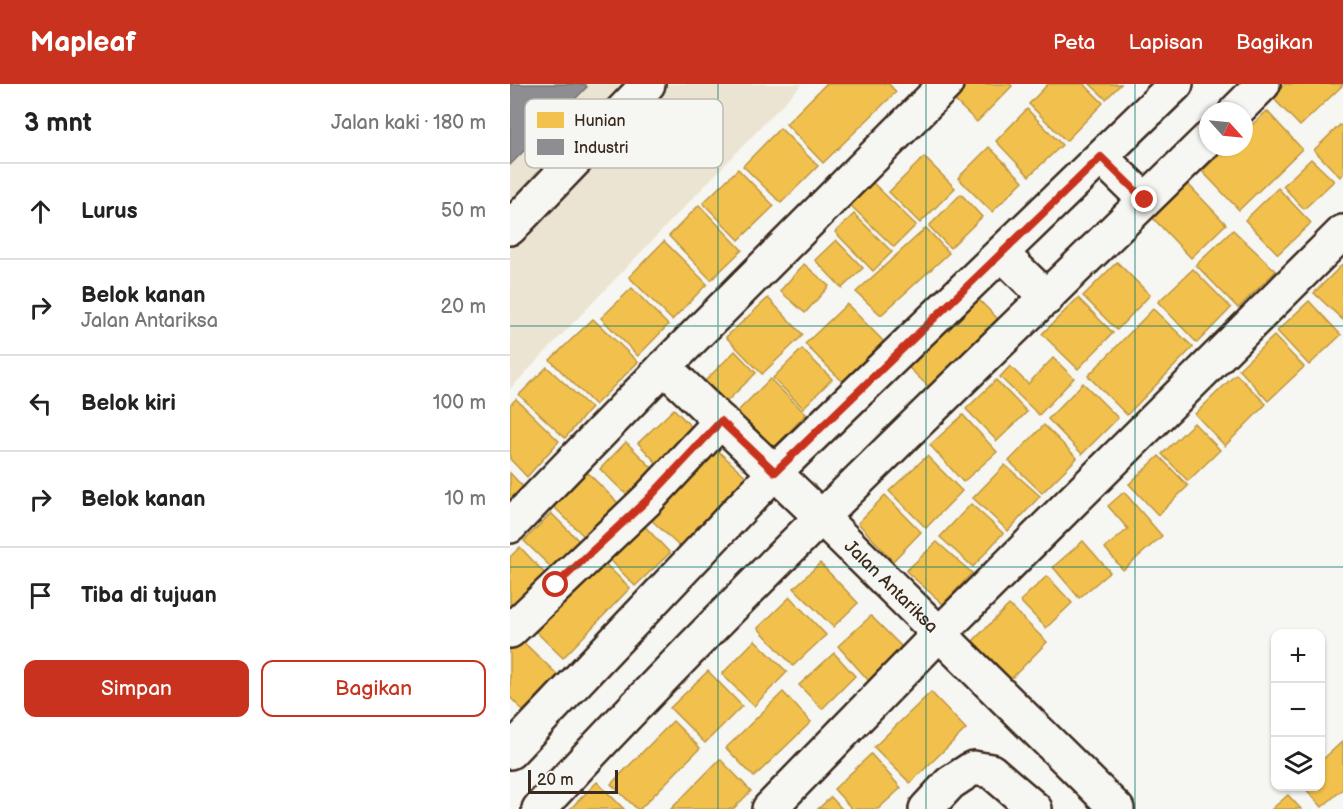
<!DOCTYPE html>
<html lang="id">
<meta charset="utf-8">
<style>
body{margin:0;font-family:"Balsamiq Sans",sans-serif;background:#f2f2f2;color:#222}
.controls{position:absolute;right:18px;bottom:18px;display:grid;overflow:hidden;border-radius:12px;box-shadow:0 2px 4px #0004}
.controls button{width:54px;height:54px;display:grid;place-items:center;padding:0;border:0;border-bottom:2px solid #e0e0e0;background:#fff;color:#222;font:30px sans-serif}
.compass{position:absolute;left:689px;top:18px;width:54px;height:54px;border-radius:50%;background:#fff;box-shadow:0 2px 4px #0004;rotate:117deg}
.scale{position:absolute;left:18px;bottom:15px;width:90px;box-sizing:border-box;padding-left:6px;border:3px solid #3b2a1e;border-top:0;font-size:16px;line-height:21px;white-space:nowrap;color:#3b2a1e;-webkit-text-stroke:4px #f6f6f2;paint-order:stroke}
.stop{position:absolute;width:18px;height:18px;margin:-14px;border:4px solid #c8321e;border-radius:50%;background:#fff}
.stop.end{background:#c8321e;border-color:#fff;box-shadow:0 2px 6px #0008}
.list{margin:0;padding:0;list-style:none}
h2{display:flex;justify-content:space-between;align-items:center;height:78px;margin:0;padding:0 24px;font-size:26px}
h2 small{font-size:20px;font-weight:400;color:#767676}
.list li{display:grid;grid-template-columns:39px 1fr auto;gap:18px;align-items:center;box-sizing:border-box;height:96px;padding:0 24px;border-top:2px solid #e0e0e0}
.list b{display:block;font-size:22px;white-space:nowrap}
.list p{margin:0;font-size:20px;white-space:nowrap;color:#767676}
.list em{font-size:20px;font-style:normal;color:#767676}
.actions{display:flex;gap:12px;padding:18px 24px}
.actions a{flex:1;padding:14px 0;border:2px solid #c8321e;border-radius:12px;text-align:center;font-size:21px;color:#c8321e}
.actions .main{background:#c8321e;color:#fff}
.icon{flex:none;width:33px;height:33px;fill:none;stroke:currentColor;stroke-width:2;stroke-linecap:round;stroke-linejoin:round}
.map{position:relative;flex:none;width:833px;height:725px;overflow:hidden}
header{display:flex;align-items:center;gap:36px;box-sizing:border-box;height:84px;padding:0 30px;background:#c8321e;color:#fff}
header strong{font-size:28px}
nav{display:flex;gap:33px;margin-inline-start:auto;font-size:21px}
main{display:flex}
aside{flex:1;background:#fff}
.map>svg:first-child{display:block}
.built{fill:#ece4d2}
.homes{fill:#f2c14e;stroke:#bb9440;stroke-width:1.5}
.industry{fill:#8d8d92;stroke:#746f6f;stroke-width:1.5}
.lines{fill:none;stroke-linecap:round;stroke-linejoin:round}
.minor-casing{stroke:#3b2a1e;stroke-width:38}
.minor{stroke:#f6f6f2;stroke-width:33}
.route{stroke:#c8321e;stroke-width:8}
.grid{fill:none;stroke:#0f766e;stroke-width:1.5;stroke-opacity:0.55}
.labels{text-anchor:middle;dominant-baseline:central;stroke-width:6;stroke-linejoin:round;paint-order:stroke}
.street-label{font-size:18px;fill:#3b2a1e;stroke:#f6f6f2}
.key{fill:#f6f6f2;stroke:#beb9b2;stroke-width:1.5}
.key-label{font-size:16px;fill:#3b2a1e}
</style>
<header>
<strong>Mapleaf</strong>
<nav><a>Peta</a><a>Lapisan</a><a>Bagikan</a></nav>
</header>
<main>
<aside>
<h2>3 mnt<small>Jalan kaki · 180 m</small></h2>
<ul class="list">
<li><svg class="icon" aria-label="ahead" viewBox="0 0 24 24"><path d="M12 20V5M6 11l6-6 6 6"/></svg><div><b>Lurus</b></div><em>50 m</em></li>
<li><svg class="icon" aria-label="right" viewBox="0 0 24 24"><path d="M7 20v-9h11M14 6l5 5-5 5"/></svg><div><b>Belok kanan</b><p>Jalan Antariksa</p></div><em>20 m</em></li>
<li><svg class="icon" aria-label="left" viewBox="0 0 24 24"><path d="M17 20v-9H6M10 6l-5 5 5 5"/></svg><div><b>Belok kiri</b></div><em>100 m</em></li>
<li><svg class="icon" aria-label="right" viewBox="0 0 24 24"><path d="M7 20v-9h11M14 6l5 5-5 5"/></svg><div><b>Belok kanan</b></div><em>10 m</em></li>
<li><svg class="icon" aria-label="arrive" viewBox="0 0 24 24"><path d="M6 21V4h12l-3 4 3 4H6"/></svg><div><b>Tiba di tujuan</b></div></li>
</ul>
<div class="actions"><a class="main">Simpan</a><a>Bagikan</a></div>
</aside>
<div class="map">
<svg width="833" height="725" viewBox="0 0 833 725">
<rect width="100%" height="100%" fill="#f6f6f2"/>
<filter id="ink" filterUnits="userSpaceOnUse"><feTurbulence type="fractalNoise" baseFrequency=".0167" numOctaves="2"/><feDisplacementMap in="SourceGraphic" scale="12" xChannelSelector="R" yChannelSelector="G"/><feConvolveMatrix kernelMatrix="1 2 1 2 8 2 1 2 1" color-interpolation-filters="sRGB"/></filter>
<g filter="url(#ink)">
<path class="built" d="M0 0H292L0 305Z"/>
<g class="homes">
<path d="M316 0H379L386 8 313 79 276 40Z"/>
<path d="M455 0H500L502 2 467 38 442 14Z"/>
<path d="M538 0H574L593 19 556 57 519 20Z"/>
<path d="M580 0H611L596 15Z"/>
<path d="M774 0H833V1L790 42 761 12Z"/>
<path d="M517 25 552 61 519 92 486 57Z"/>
<path d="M757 27 792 65 729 126 692 87 718 63H734V48Z"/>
<path d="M830 41 833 43V90L830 93 804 66Z"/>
<path d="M270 44 308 82 271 119 233 82Z"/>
<path d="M479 63 513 97 482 128 448 94Z"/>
<path d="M414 73 445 104 410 139 379 108Z"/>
<path d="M801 75 824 97 794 125 773 102Z"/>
<path d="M228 85 264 122 229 156 193 119Z"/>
<path d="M359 95 406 141 384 163 337 118Z"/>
<path d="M676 98 716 140 681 174 641 132Z"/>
<path d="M768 104 801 139 768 170 735 136Z"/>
<path d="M451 110 472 133 440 164 419 142Z"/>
<path d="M189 121 232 166 201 196 159 152Z"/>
<path d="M344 130 382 168 363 187 325 148Z"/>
<path d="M416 144 439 169 371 231 346 208Z"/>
<path d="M723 146 766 187 728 224 686 181Z"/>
<path d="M326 156 353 184 332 204 305 176Z"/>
<path d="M154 157 197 200 162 236 119 193Z"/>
<path d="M607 178 640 211 607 246 573 212Z"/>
<path d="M294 180 319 202 295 229 270 207Z"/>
<path d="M833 180V236L804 209Z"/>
<path d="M683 185 721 224 687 259 648 218Z"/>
<path d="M122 204 158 241 128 272 91 234Z"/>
<path d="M460 207 494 241 426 310 390 275Z"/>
<path d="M258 214 293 251 252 290 216 253Z"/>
<path d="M568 214 603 249 568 285 532 250Z"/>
<path d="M799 217 831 251 799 281 767 247Z"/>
<path d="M337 220 379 263 338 303 295 260Z"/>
<path d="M643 225 683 263 617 331 578 292Z"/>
<path d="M83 235 128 278 85 321 40 276Z"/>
<path d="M764 252 794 283 758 317 729 285Z"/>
<path d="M292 265 322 295 293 324 263 294Z"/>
<path d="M225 267 246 289 213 321 192 300Z"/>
<path d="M543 274 564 294 529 331 490 293 500 282 518 300Z"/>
<path d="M37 283 81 324 55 354 9 311Z"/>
<path d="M726 290 756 320 715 362 685 330Z"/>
<path d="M260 295 296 330 262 366 225 330Z"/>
<path d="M486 296 517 328 487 357 456 325Z"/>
<path d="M573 299 608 334 572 370 538 335Z"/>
<path d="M6 315 49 357 17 393 0 375V321Z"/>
<path d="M164 325 192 354 155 388 128 359Z"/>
<path d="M453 331 487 368 453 398 420 361Z"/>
<path d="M684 339 710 366 678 397 652 370Z"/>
<path d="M534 341 567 374 532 409 499 377Z"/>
<path d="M116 358 147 389 121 415 90 385Z"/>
<path d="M200 360 239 395 171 464 134 429Z"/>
<path d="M417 372 452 407 416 444 379 407Z"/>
<path d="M649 372 678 402 648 431 619 400Z"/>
<path d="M495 381 530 412 498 447 463 414Z"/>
<path d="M77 388 115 426 79 457 43 422Z"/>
<path d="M0 389 16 406 0 420Z"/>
<path d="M614 408 652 452 613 486 595 464 618 445 598 422Z"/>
<path d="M375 411 411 448 383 477 348 439Z"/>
<path d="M461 420 493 449 463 483 430 453Z"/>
<path d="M41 429 75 463 48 490 14 457Z"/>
<path d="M126 433 160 469 125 502 91 466Z"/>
<path d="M573 457 600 488 569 514 543 483Z"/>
<path d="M427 458 462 489 433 520 396 487Z"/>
<path d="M10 463 41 496 0 536V473Z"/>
<path d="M85 470 120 504 53 574 18 540Z"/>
<path d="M310 479 348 519 323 543 284 504Z"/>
<path d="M537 492 562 519 536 544 510 517Z"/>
<path d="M280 513 316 551 283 582 248 544Z"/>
<path d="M499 521 537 558 500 596 461 559Z"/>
<path d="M361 532 394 565 359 597 328 562Z"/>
<path d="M10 555 49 592 13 627 0 613V565Z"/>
<path d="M245 556 277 588 244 622 212 590Z"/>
<path d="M324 569 345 592 312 625 289 601Z"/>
<path d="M198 587 232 622 195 659 160 624Z"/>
<path d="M273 608 301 638 244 693 216 664Z"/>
<path d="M421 608 456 645 400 699 364 663Z"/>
<path d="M163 637 190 664 130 725H127L101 700Z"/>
<path d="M833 657V705L812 723 793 702H810V678Z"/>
<path d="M361 670 391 704 368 725H342L324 705Z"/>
<path d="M210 675 241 707 223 725H161Z"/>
<path d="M87 698 114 725H60Z"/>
<path d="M778 711 791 725H762Z"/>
<path d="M321 713 332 725H308Z"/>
</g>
<path class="industry" d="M0 0H75L77 3 0 81Z"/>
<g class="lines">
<g class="minor-casing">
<g id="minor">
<path d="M726 27 753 0"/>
<path d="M591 73 635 116"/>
<path d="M0 144 138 0"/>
<path d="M492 170 537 214"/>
<path id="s1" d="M154 283 310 432 607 725"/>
<path d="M0 442 154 283 436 0"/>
<path d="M0 547 137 416 211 337"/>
<path d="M0 668 265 388 666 0"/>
<path d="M29 725C243 492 473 276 698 55"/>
<path d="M259 725 429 550 833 148"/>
<path d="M416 725 440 699 463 684 481 687 525 725"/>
</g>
</g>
<use href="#minor" class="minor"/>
</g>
</g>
<g class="lines" filter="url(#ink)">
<path class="route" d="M46 501 137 416 211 337 265 388 591 73 635 116"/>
</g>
<path class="grid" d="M208 0V725M416 0V725M625 0V725M0 242H833M0 483H833"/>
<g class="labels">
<g class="street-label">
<text stroke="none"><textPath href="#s1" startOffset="316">Jalan Antariksa</textPath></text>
</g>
</g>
<rect x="15" y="15" width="198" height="69" rx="9" class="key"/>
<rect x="27" y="28" width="27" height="16" fill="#f2c14e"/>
<rect x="27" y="55" width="27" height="16" fill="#8d8d92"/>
<g class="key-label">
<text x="64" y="42">Hunian</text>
<text x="64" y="69">Industri</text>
</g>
</svg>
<div class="controls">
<button>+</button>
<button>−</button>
<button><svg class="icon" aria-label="layers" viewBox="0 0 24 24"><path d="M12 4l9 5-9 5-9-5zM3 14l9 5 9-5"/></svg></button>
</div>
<svg class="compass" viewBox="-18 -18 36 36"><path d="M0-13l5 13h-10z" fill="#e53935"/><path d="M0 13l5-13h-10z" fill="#767676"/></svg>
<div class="scale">20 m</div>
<div class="stop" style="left:46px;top:501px"></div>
<div class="stop end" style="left:635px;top:116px"></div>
</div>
</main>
